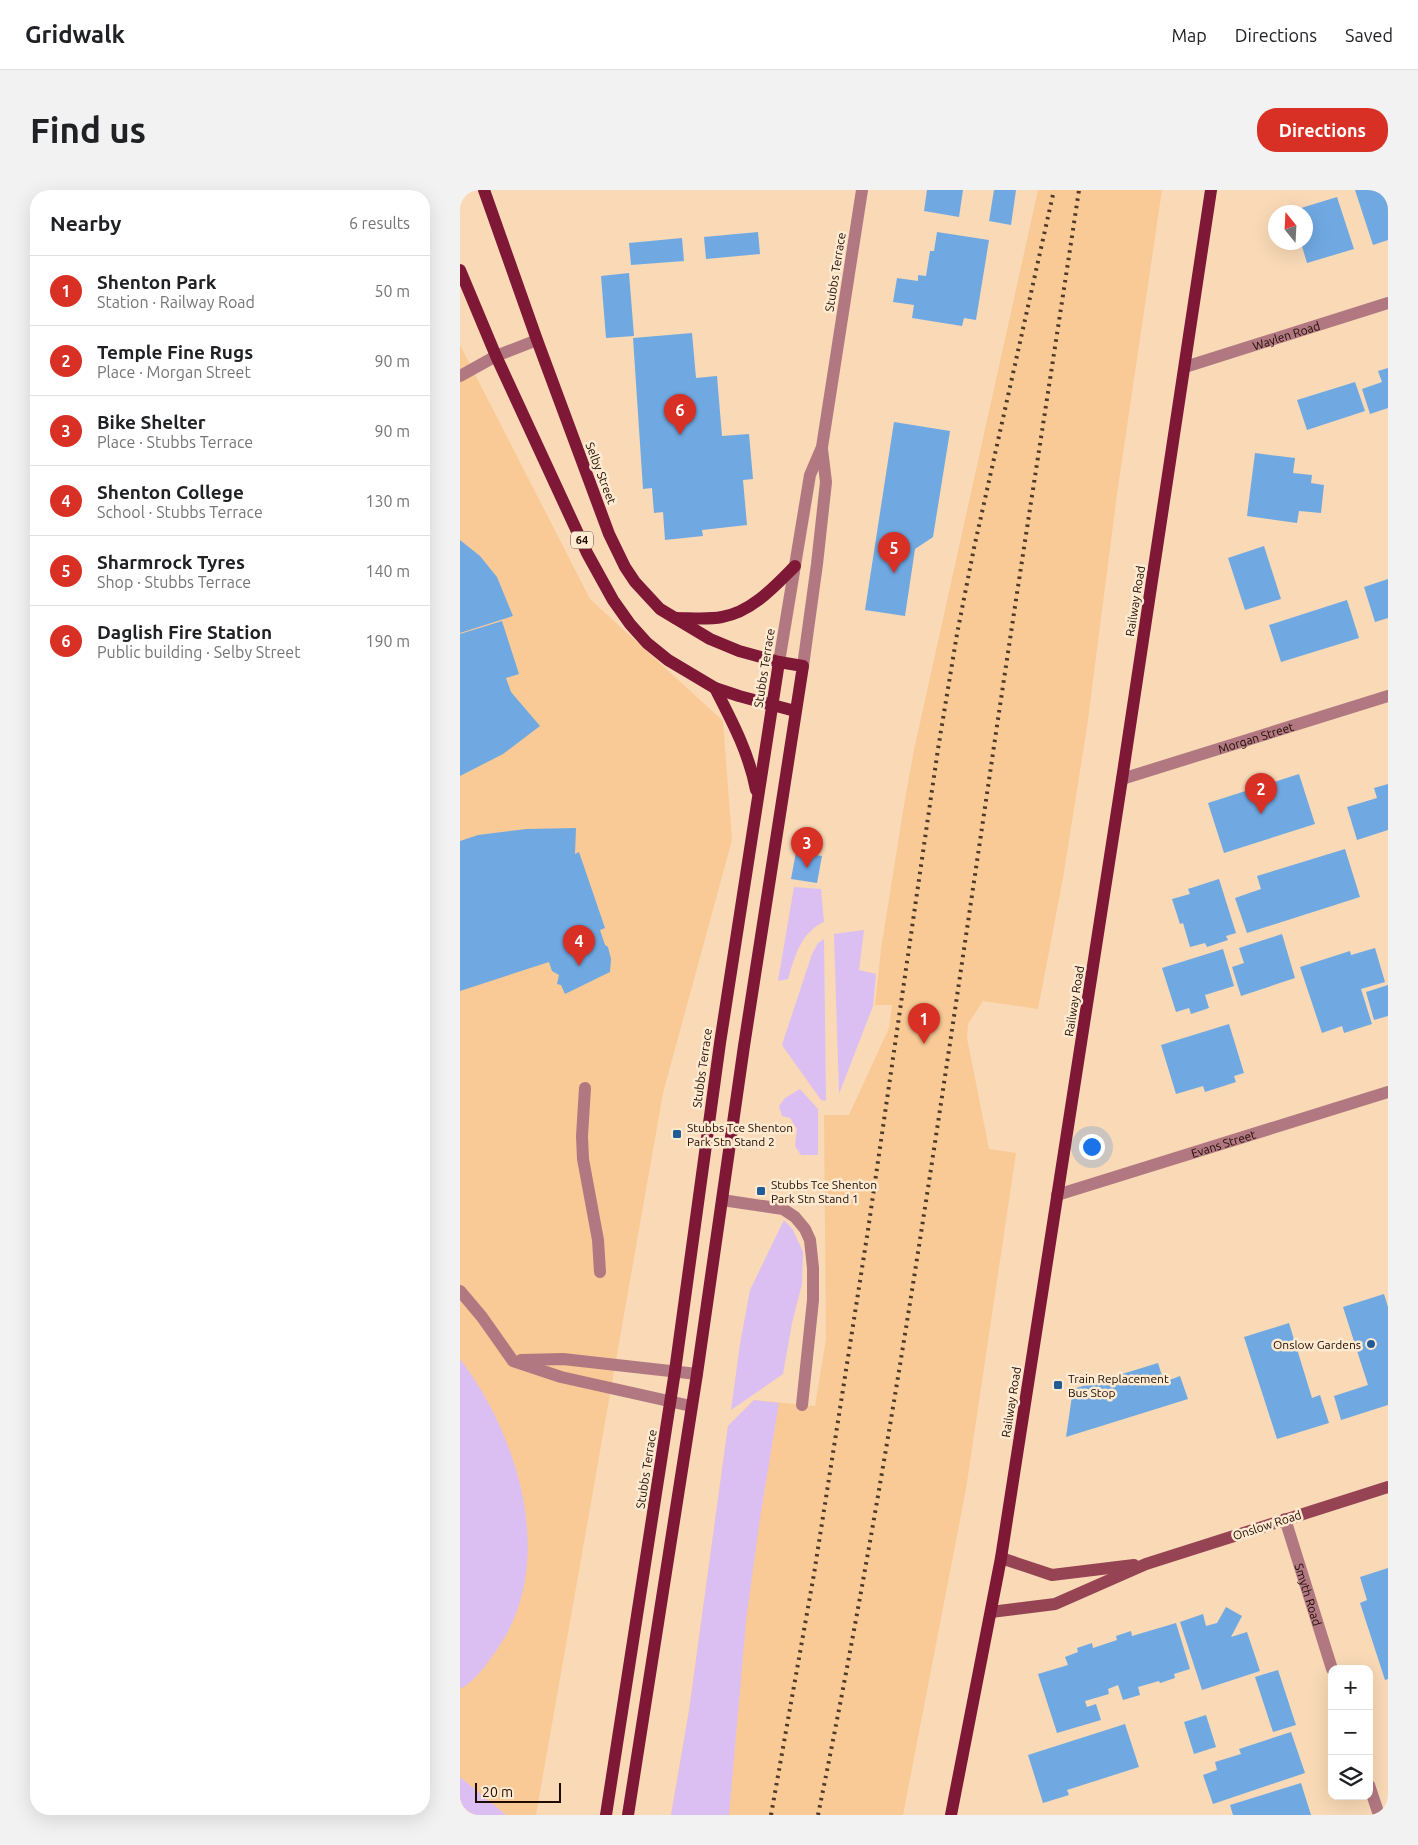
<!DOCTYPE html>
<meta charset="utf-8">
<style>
body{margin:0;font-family:Ubuntu,sans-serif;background:#f2f2f2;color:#202124}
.controls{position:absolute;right:15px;bottom:15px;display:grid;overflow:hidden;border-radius:10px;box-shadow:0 5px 20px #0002}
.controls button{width:45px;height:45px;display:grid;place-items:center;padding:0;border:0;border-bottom:1px solid #e0e0e0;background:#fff;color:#202124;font:25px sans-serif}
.compass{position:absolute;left:808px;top:15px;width:45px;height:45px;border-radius:50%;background:#fff;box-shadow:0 5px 20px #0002;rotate:342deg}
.scale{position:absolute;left:15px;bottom:12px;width:86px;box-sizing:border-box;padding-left:5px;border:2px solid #1e0c00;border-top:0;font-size:14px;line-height:18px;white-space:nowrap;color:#1e0c00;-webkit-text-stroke:4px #fee9d1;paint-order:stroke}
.you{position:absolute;left:631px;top:956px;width:18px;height:18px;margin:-12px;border:4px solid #fff;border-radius:50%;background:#1a73e8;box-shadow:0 0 0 8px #1a73e833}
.badge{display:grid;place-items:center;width:32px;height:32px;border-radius:50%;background:#d93025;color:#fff;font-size:16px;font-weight:700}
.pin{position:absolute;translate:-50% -41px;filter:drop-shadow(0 1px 2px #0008)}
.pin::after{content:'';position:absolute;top:26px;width:18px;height:15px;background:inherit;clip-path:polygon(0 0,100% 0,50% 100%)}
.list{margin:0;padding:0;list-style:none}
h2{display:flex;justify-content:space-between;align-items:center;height:65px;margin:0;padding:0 20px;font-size:21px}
h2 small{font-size:16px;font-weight:400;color:#757577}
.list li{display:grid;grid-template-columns:32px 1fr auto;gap:15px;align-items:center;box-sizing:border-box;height:70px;padding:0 20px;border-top:1px solid #e0e0e0}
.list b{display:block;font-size:19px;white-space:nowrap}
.list p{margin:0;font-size:16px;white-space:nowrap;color:#757577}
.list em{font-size:16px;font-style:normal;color:#757577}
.icon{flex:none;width:28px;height:28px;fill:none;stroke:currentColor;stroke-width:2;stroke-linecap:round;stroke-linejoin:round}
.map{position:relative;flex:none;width:928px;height:1625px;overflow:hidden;border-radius:20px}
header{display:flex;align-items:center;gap:30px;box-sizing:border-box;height:70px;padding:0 25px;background:#fff;border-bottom:1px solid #e0e0e0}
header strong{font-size:24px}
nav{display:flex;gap:28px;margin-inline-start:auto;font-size:18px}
.intro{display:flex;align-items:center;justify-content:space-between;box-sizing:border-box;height:120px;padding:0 30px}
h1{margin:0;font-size:35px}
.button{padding:12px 22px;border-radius:20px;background:#d93025;color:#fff;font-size:18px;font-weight:700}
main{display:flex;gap:30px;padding:0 30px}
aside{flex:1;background:#fff;border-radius:20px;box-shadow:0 5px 20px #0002}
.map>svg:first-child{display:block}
.built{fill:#f9ca96}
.green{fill:#dbbff2}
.building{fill:#70a9e2}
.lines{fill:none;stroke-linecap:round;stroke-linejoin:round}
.lane{stroke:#b27881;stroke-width:12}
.street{stroke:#b27881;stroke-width:12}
.secondary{stroke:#964454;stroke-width:12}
.primary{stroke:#7f1736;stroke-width:12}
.rail{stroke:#4f3a29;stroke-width:4;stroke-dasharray:2.5 5;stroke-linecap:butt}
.poi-dot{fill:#215d94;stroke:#fee9d1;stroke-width:2}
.labels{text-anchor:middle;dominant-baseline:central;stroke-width:5;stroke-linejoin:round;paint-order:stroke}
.shield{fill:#fee9d1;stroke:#614e3f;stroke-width:1}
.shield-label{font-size:11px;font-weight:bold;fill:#1e0c00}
.street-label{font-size:12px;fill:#1e0c00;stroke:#fee9d1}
.poi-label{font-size:12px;fill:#1e0c00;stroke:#fee9d1;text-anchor:start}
</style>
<header>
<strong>Gridwalk</strong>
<nav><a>Map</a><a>Directions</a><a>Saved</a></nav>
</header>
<div class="intro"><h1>Find us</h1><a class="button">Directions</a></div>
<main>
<aside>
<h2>Nearby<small>6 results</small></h2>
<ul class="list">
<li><span class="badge">1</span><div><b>Shenton Park</b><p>Station · Railway Road</p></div><em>50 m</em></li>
<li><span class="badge">2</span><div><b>Temple Fine Rugs</b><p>Place · Morgan Street</p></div><em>90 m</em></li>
<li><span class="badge">3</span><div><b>Bike Shelter</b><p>Place · Stubbs Terrace</p></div><em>90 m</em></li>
<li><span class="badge">4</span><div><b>Shenton College</b><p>School · Stubbs Terrace</p></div><em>130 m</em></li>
<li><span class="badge">5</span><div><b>Sharmrock Tyres</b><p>Shop · Stubbs Terrace</p></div><em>140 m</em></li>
<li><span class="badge">6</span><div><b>Daglish Fire Station</b><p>Public building · Selby Street</p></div><em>190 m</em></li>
</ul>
</aside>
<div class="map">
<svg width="928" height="1625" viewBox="0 0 928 1625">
<rect width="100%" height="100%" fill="#f9d9b6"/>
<g class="built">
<path d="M578 0H702L657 304 627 537 603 688 578 819 523 811 508 834 507 848 529 959 556 963 506 1299 443 1625H211L229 1521 268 1236 294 1210 355 1216 366 1149 364 925H389L429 838 432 815H415L421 759 444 615 454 560Z"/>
<path d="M0 155 130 409 263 531 272 650 203 903 76 1625H0Z"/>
</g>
<g class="green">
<path d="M334 697 361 699 364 732C341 742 335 766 328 789L318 791Z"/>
<path d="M404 740 399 780 416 784 413 816 379 904 374 744Z"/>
<path d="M364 749 366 911 361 910 322 855 352 764 358 753Z"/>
<path d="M340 899 358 919V965H341L335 956 337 939 330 928 322 926 319 916 325 908Z"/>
<path d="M324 1030 333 1040 343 1062 342 1094 332 1133 323 1184 271 1220 280 1154 290 1100Z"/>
<path d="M0 1169C58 1245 98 1371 38 1458 28 1472 16 1491 0 1499Z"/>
<path d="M294 1210 319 1213 300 1328 286 1431 269 1625H211L229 1521 268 1236Z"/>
<path d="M0 1587 46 1625H0Z"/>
</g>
<g class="building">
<path d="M467 0H503L499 27 464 21Z"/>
<path d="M534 0H556L551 35 529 31Z"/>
<path d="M895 0H928V50L913 55Z"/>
<path d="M877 7 894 59 847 73 841 53 832 56 831 52H846V22H828Z"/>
<path d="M298 42 300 64 246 69 244 47Z"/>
<path d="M477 42 529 50 516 130 504 128 502 136 452 128 454 115 433 112 437 88 458 91V85L466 86 470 61H474Z"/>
<path d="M222 48 224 71 171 75 169 53Z"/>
<path d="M169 83 174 146 146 148 141 86Z"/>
<path d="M232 143 236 188 257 186 262 246 289 244 293 289 283 290 287 335 242 340 243 346 205 350 203 322 194 323 192 298 183 299 173 148Z"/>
<path d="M928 178V218L910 224 902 199 922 192 918 181Z"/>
<path d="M895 192 905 221 847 240 837 210Z"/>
<path d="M434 232 490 241 473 347 455 359 445 426 405 420Z"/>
<path d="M795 263 835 268 833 283 852 285 851 293 864 295 861 323 839 321 837 333 787 326Z"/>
<path d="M0 350 20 366 37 387 53 426 0 443Z"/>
<path d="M804 356 821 409 785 420 768 368Z"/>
<path d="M928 389V428L915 432 904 397Z"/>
<path d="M887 410 899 448 821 472 809 435Z"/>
<path d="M42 431 59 484 46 488 51 502 80 536 43 564 0 586V444Z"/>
<path d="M839 584 855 634 764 663 748 613Z"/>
<path d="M928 594V640L897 650 887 617 917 608 914 598Z"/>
<path d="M116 638 115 664 119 662 145 738 140 740 145 755 148 757 151 769 150 782 105 804 101 795 97 794 99 785 92 781 89 772 0 801V651L18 645 66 639Z"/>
<path d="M885 659 900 707 787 743 775 708 801 699 797 686Z"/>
<path d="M336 662 362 666 357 693 331 689Z"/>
<path d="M759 689 776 743 766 746 768 750 747 757 745 753 730 757 723 733 720 734 712 709 730 704 728 699Z"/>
<path d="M822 744 835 788 781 806 772 777 784 773 779 758Z"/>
<path d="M915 758 925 792 901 799 912 834 884 843 882 836 862 843 840 777 890 761 891 765Z"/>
<path d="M763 759 774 796 745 805 749 818 731 824 729 818 716 822 702 778Z"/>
<path d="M928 795V826L914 830 906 802Z"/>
<path d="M769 834 784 883 774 886 776 892 745 902 743 896 716 904 701 855Z"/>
<path d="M924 1104 928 1117V1215L881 1230 874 1206 908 1195 883 1117Z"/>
<path d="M829 1133 852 1208 860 1205 869 1233 817 1249 784 1147Z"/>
<path d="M698 1173 704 1192 720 1186 728 1209 606 1247 613 1199Z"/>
<path d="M928 1378V1489L925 1490 900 1413 907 1410 900 1387Z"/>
<path d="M766 1417 782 1426 771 1447 787 1442 800 1481 742 1500 720 1432 743 1424 746 1436 757 1433Z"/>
<path d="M716 1433 730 1479 714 1484 715 1488 700 1493 699 1491 678 1497 680 1505 663 1510 658 1495 648 1499 649 1504 625 1511 627 1517 636 1514 641 1530 597 1543 578 1484 608 1475 605 1467 618 1462 617 1458 632 1453 633 1458 657 1450 656 1446 671 1441 672 1446Z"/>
<path d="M818 1480 836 1535 813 1542 795 1487Z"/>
<path d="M746 1525 756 1557 734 1564 724 1532Z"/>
<path d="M665 1534 679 1577 607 1600 609 1605 583 1613 568 1565Z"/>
<path d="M831 1542 845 1583 753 1614 743 1585 757 1580 755 1572 781 1564 779 1559Z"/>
<path d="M841 1593 851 1625H773L770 1615Z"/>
</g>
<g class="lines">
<g class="lane">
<path d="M0 186 36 166 77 150"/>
<path d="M125 898 122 946 123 969 138 1050 140 1082"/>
<path d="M262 1010 323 1019 335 1027 345 1039 350 1050 353 1078V1110L342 1215"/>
<path d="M0 1101 22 1127 53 1171 101 1187 231 1216"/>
<path d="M61 1170 103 1169 237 1184"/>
</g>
<g class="street">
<path id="s1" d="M725 177 928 113"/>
<path d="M319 472 350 285 362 257 402 0"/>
<path d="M343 476 357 374 366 292 362 259"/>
<path id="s2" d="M662 589 928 506"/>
<path id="s3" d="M597 1005 928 902"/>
<path id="s4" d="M825 1329 872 1479"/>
<path d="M909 1595 919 1625"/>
</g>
<g class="secondary">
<path d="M541 1368 592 1385 674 1375"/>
<path d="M531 1422 595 1414 686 1374 928 1297"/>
</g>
<g class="primary">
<path d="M24 0 77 150 149 344 165 377 175 392 200 419 250 449 279 461 319 472 343 476 284 856 237 1184 168 1625"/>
<path d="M0 80 36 166 127 363 153 410 170 434 187 453 208 470 255 498 279 506 335 521"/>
<path d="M215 428C230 428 247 430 262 427 292 422 315 396 335 376"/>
<path d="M255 498C272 531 289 563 296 600"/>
<path d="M146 1625 215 1181 260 853 319 472"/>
<path d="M491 1625 541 1368 662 589 751 0"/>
</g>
<g class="rail">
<path d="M311 1625 354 1384 408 1040 478 559 497 444 514 358 594 0"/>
<path d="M358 1625C428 1284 477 941 528 597 557 398 589 199 619 0"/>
</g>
</g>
<g class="poi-dot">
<rect x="212" y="939" width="10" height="10" rx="2.5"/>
<rect x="296" y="996" width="10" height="10" rx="2.5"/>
<circle cx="911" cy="1154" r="5"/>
<rect x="593" y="1190" width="10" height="10" rx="2.5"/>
</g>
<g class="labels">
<rect class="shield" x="111" y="341.5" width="22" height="17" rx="4"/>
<g class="shield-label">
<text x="122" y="350">64</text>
</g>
<g class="street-label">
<text transform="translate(375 82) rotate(-81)">Stubbs Terrace</text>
<text stroke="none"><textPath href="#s1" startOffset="106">Waylen Road</textPath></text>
<text transform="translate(141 283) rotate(69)">Selby Street</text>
<text transform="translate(675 411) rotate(-81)">Railway Road</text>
<text transform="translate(304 478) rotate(-81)">Stubbs Terrace</text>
<text stroke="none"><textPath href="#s2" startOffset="140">Morgan Street</textPath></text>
<text transform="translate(614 811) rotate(-81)">Railway Road</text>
<text transform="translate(242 878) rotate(-82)">Stubbs Terrace</text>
<text stroke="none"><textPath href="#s3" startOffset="174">Evans Street</textPath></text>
<text transform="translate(551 1212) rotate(-81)">Railway Road</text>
<text transform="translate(186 1279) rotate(-81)">Stubbs Terrace</text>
<text transform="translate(807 1335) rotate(-18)">Onslow Road</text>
<text stroke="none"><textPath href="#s4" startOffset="79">Smyth Road</textPath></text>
</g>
<g class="poi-label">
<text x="227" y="937">Stubbs Tce Shenton<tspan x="227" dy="14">Park Stn Stand 2</tspan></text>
<text x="311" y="994">Stubbs Tce Shenton<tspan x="311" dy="14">Park Stn Stand 1</tspan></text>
<text x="901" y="1154" text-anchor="end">Onslow Gardens</text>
<text x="608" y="1188">Train Replacement<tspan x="608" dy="14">Bus Stop</tspan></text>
</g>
</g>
</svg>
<div class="controls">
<button>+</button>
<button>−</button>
<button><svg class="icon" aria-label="layers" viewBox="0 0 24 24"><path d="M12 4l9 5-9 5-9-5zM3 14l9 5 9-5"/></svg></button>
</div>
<svg class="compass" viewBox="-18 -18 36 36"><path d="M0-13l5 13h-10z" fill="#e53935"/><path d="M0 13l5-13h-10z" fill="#757577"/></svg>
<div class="scale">20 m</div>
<div class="you"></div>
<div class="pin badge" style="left:464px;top:854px">1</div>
<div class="pin badge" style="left:801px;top:624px">2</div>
<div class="pin badge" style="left:347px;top:678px">3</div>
<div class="pin badge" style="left:119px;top:776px">4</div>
<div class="pin badge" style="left:434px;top:383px">5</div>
<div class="pin badge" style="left:220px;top:245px">6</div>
</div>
</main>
